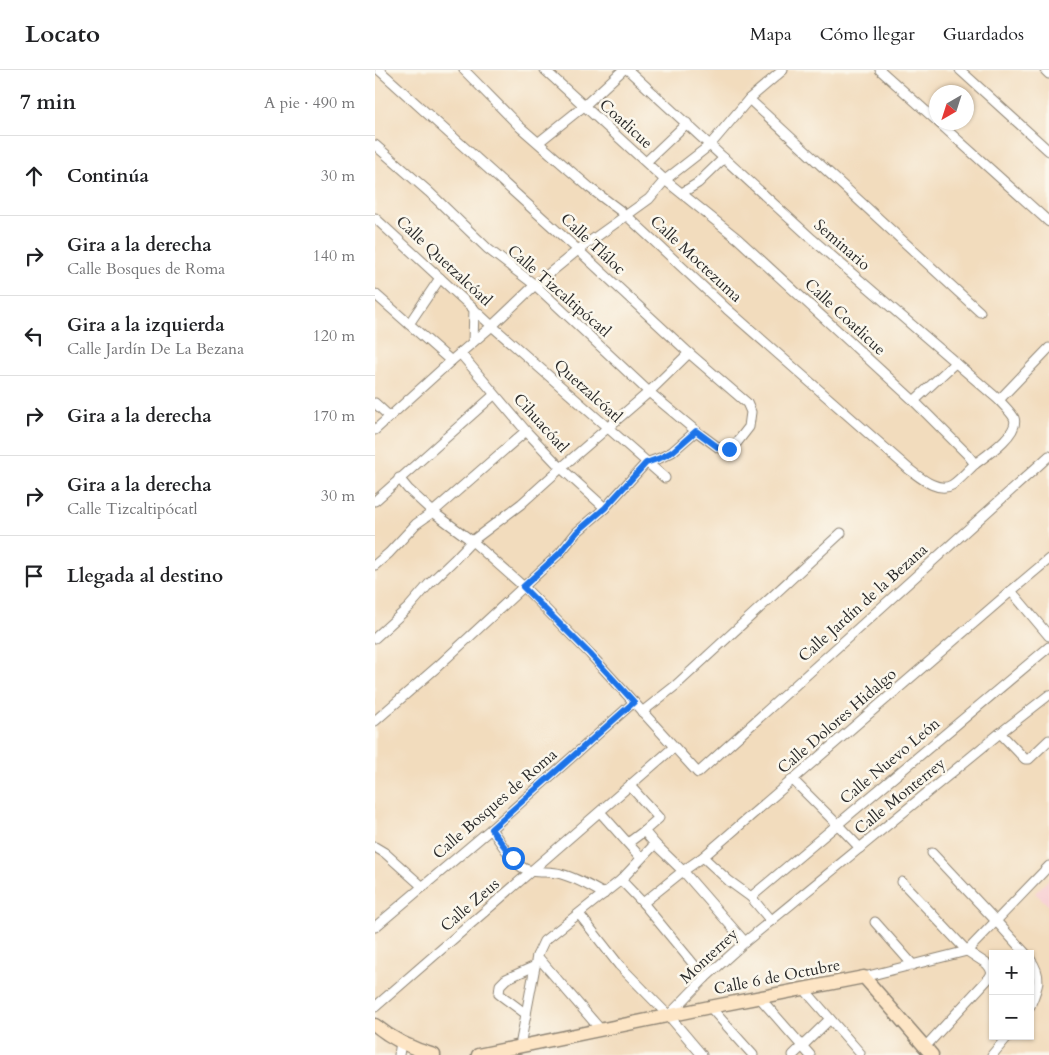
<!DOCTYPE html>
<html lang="es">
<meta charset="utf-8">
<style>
body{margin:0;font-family:Cardo,serif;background:#f6f6f6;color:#202124}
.controls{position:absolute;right:15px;bottom:15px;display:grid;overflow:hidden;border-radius:0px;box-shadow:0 1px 4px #0004}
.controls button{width:45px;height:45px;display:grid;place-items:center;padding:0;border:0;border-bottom:1px solid #e0e0e0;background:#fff;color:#202124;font:25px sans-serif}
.compass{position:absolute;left:554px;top:15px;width:45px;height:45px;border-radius:50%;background:#fff;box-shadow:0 1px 4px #0004;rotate:219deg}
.stop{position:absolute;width:15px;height:15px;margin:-11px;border:4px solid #1a73e8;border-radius:50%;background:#fff}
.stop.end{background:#1a73e8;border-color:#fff;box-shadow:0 1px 5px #0008}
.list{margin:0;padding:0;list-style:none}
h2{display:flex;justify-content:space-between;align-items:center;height:65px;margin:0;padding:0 20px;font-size:21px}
h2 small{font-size:16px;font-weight:400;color:#757577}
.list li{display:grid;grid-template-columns:32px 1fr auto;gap:15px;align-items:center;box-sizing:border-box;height:80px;padding:0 20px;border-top:1px solid #e0e0e0}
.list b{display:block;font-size:19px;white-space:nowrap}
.list p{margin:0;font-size:16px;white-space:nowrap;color:#757577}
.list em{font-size:16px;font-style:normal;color:#757577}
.icon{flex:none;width:28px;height:28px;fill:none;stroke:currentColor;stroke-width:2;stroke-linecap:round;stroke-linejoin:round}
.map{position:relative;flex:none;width:674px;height:985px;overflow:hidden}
header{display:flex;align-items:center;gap:30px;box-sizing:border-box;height:70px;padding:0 25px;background:#fff;border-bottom:1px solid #e0e0e0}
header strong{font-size:24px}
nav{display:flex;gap:28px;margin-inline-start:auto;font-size:18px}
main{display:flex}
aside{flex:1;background:#fff}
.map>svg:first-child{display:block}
.built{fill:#f7cfd3}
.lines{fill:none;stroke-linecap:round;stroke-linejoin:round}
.street-casing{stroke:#8e8474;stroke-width:11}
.secondary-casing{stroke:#8e8474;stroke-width:15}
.street{stroke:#fff;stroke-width:9}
.secondary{stroke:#fde5c5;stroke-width:12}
.route{stroke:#1a73e8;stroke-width:6}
.labels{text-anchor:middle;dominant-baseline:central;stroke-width:5;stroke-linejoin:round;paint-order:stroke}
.street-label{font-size:16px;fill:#2b2b2b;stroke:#fbf7ec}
</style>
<header>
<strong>Locato</strong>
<nav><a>Mapa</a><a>Cómo llegar</a><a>Guardados</a></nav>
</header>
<main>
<aside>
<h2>7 min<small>A pie · 490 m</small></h2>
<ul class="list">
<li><svg class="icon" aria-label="ahead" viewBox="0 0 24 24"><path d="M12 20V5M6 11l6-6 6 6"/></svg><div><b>Continúa</b></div><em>30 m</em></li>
<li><svg class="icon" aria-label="right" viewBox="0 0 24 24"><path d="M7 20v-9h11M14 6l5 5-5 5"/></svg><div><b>Gira a la derecha</b><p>Calle Bosques de Roma</p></div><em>140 m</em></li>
<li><svg class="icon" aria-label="left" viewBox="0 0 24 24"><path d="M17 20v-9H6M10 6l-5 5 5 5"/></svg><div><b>Gira a la izquierda</b><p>Calle Jardín De La Bezana</p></div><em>120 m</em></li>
<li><svg class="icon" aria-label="right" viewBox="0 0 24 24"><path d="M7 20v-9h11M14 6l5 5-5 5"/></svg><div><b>Gira a la derecha</b></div><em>170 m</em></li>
<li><svg class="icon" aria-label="right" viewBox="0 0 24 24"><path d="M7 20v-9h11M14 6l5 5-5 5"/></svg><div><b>Gira a la derecha</b><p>Calle Tizcaltipócatl</p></div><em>30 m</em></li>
<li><svg class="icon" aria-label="arrive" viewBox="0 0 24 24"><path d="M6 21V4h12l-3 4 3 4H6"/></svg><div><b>Llegada al destino</b></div></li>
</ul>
</aside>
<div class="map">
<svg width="674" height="985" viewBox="0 0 674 985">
<rect width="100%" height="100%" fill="#fbf7ec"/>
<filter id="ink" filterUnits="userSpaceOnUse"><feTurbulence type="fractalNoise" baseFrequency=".02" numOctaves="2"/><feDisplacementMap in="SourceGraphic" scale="10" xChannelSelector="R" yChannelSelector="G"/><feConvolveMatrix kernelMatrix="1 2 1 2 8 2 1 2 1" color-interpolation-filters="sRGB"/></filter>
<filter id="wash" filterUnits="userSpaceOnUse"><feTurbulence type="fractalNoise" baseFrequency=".0096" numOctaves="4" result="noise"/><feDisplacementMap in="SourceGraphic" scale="20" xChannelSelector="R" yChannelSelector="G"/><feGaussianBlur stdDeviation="1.12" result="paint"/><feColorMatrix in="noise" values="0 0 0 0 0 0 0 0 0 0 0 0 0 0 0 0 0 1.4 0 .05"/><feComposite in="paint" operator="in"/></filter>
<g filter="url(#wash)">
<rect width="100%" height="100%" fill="#f2dcbd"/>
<path class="built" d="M674 809V836L660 823Z"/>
</g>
<g filter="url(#ink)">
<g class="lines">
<g class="street-casing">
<g id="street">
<path d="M89 0 145 57 215 118 251 145 352 239 535 400C546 408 563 423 577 415 584 411 594 399 600 394"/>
<path d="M170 0 290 110 363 169 539 331 592 384 600 394C611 386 645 363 639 348 636 342 628 335 624 330L437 169 253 0"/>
<path d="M505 0 562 51"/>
<path d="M585 0 674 81"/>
<path d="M670 0 674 4"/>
<path d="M374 29 605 242"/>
<path d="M563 52 674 152"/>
<path d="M164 72 209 36 248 0"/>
<path d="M0 75 54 122 113 179 160 215 274 322 321 361 344 378 354 379 360 375 374 357 376 342 372 333 314 283 203 180 4 0"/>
<path d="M271 92 312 53"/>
<path d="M307 123 323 113 349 88"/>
<path d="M0 148 117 256 290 408"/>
<path d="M0 224 76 291"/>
<path d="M34 254 65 208"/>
<path d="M98 272 99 239"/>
<path d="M85 283 151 361 186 398 230 438"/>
<path d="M624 330 674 278"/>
<path d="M539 331 580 293"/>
<path d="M0 333 15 347"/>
<path d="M0 360 76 291 117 256 160 215 203 180 274 129 290 110 335 75 374 29 408 0"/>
<path d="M24 408 33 419 58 442 97 471 149 517 215 584 323 703 674 386"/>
<path d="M0 431 119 325"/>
<path d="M0 495 14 483 41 454 58 442 151 361"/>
<path d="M636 521 674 566"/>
<path d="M0 568 34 537 54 514 79 490 97 471 146 434 186 398 274 322 314 283"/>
<path d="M267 642 300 616 466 463"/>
<path d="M0 651 62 597 185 483 202 462 230 438 271 393 285 388 297 382 321 361"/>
<path d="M625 663 650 689H654L674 670"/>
<path d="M417 709 463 755 485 778"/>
<path d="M255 716 284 748 269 761 280 774 308 801 370 872"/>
<path d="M225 742 266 788"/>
<path d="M116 759C125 771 133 786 145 796 157 805 173 800 186 804 201 808 215 816 229 824"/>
<path d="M253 773 269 761"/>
<path d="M0 777 10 783 48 817"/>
<path d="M557 783 621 851 651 884"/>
<path d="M328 787 354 811 376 827 396 851"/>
<path d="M246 810 268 833 330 908"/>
<path d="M527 812 592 881 612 894 615 898 617 903 614 908 550 977"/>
<path d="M376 827 674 577"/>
<path d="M268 833 308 801 328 787 636 521 674 489"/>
<path d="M204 844 244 895 294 946 327 985"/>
<path d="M500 852 538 895"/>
<path d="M0 857 116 759 259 632"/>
<path d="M162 886 226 960"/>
<path d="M655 889C668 907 663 917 655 936"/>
<path d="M489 907 592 881 674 796"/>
<path d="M429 919 485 983"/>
<path d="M384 927 435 985"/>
<path d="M0 937 299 677"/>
<path d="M335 937 378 985"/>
<path d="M151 944 124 924 125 915 131 909 160 896"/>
<path d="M294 945 330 908 370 872 625 663 674 625"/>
<path d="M145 976 162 886 169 871 246 810 280 774"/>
<path d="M24 985 26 972"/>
<path d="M418 985 455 949"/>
<path d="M617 985 633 966"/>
</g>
</g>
<g class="secondary-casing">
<g id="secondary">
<path d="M0 955C17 969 38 979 59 985"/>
<path d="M103 985 335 937 489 907 557 985"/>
</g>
</g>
<use href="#street" class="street"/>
<use href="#secondary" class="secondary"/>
</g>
</g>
<g class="lines" filter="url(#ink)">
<path class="route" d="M138 788 116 759 259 632 215 584 148 517 185 483 202 462 230 438 271 393 285 388 297 382 321 361 344 378 354 379"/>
</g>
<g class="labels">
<g class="street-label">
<text transform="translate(251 54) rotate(42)">Coatlicue</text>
<text transform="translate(218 174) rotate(43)">Calle Tláloc</text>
<text transform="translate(467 175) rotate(41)">Seminario</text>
<text transform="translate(321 189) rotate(43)">Calle Moctezuma</text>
<text transform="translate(69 191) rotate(43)">Calle Quetzalcóatl</text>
<text transform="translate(184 221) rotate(41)">Calle Tizcaltipócatl</text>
<text transform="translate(470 247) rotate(43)">Calle Coatlicue</text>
<text transform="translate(213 321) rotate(42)">Quetzalcóatl</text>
<text transform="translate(166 353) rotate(48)">Cihuacóatl</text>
<text transform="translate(488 533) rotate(-42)">Calle Jardín de la Bezana</text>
<text transform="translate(462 651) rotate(-41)">Calle Dolores Hidalgo</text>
<text transform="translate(515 691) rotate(-40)">Calle Nuevo León</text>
<text transform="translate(525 726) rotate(-39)">Calle Monterrey</text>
<text transform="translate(120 734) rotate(-41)">Calle Bosques de Roma</text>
<text transform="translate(95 835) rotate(-41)">Calle Zeus</text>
<text transform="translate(334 886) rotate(-43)">Monterrey</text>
<text transform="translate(402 907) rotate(-11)">Calle 6 de Octubre</text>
</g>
</g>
</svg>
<div class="controls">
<button>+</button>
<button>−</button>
</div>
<svg class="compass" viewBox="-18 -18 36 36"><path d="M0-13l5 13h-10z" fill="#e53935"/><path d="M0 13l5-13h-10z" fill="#757577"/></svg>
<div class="stop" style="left:138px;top:788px"></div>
<div class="stop end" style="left:354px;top:379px"></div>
</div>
</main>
